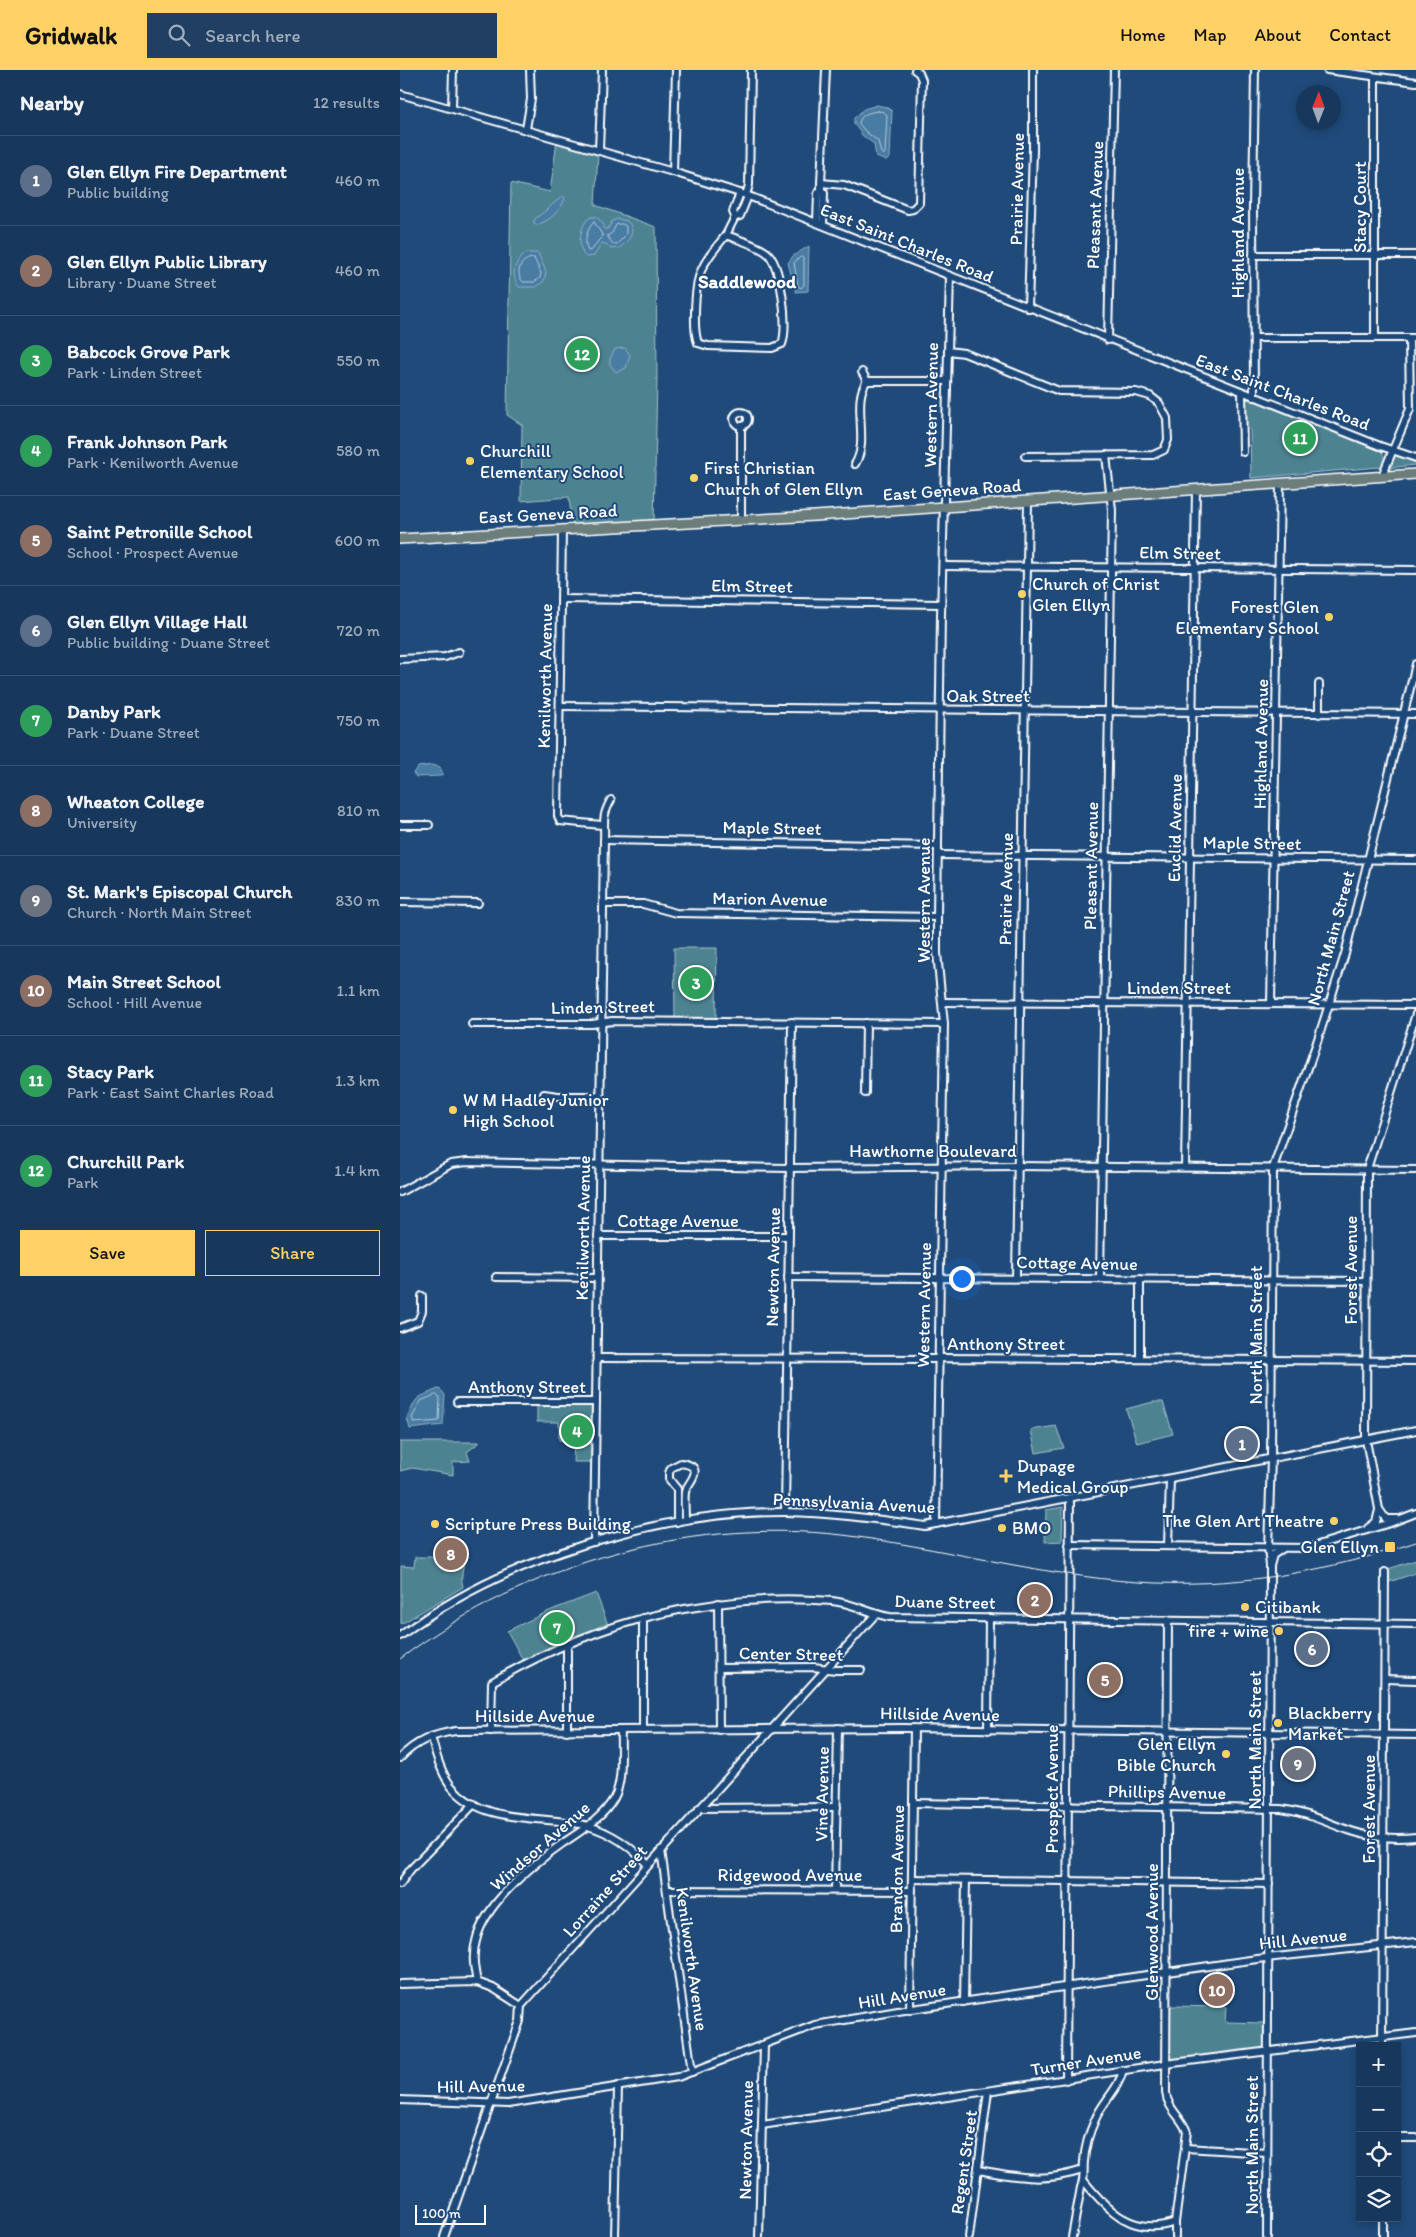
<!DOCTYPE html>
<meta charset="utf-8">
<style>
body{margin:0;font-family:Itim,sans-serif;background:#203f62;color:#f1f3f6}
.controls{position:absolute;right:15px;bottom:15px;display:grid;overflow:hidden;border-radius:0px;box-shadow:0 2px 8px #0003}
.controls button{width:45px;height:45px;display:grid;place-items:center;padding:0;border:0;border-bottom:1px solid #365272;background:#17385c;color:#f1f3f6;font:25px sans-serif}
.compass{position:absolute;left:896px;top:15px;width:45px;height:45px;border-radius:50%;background:#17385c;box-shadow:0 2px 8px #0003;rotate:1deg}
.scale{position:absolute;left:15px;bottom:12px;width:71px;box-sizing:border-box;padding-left:5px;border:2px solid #fff;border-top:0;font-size:14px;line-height:18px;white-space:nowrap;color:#fff;-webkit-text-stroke:4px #1f4a7a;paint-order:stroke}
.you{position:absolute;left:561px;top:1208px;width:18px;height:18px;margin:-12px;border:4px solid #fff;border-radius:50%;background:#1a73e8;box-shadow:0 0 0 8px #1a73e833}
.badge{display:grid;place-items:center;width:32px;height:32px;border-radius:50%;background:#ffd166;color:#fff;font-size:16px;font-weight:700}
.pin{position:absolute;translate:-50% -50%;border:2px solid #fff;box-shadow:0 1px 5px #0006}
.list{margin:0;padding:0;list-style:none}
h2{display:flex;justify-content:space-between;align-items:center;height:65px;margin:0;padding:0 20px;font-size:21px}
h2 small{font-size:16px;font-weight:400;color:#9eacbb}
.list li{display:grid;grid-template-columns:32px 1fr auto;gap:15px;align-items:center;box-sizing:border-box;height:90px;padding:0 20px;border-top:1px solid #365272}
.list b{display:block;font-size:19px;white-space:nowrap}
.list p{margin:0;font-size:16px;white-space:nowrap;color:#9eacbb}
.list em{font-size:16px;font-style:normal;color:#9eacbb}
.actions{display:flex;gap:10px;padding:15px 20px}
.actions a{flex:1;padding:11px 0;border:1px solid #ffd166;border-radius:0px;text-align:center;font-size:18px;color:#ffd166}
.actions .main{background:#ffd166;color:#111}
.icon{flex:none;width:28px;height:28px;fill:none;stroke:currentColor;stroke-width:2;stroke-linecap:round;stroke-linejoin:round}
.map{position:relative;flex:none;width:1016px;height:2167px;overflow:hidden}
header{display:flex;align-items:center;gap:30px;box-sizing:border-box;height:70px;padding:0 25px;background:#ffd166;color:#111}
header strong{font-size:24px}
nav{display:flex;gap:28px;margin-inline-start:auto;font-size:18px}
.search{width:350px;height:45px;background:#203f62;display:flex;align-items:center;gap:12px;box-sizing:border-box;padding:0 18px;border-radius:0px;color:#9eacbb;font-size:19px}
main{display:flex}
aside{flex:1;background:#17385c}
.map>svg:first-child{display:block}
.green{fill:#4e8391;stroke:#a6c1c8}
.water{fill:#487ca3;stroke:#91b0c8}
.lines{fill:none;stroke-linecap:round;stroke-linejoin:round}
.shore{stroke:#b6cbda;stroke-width:1}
.minor-casing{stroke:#fff;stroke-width:10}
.major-casing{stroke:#fff;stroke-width:12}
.minor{stroke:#1f4a7a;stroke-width:6}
.major{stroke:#6c7e7c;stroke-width:9}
.rail{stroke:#fff;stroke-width:1}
.poi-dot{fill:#ffd166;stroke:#1f4a7a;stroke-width:2}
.labels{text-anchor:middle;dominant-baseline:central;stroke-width:4;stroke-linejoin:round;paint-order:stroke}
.street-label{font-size:18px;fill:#fff;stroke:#1f4a7a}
.poi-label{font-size:18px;fill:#fff;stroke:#1f4a7a;text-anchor:start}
.neighbourhood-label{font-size:19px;font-weight:bold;fill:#fff;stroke:#1f4a7a}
</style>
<header>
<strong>Gridwalk</strong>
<div class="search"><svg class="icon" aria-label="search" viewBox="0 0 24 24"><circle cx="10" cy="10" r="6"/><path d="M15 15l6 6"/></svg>Search here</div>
<nav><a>Home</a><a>Map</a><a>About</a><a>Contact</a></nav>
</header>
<main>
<aside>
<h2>Nearby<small>12 results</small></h2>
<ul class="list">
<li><span class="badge" style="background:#5c6f8a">1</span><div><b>Glen Ellyn Fire Department</b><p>Public building</p></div><em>460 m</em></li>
<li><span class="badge" style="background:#8d6e63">2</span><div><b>Glen Ellyn Public Library</b><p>Library · Duane Street</p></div><em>460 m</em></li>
<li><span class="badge" style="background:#2e9e5b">3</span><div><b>Babcock Grove Park</b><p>Park · Linden Street</p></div><em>550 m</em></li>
<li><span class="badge" style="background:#2e9e5b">4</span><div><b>Frank Johnson Park</b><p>Park · Kenilworth Avenue</p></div><em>580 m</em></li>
<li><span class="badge" style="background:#8d6e63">5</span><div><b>Saint Petronille School</b><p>School · Prospect Avenue</p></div><em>600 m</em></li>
<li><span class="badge" style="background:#5c6f8a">6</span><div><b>Glen Ellyn Village Hall</b><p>Public building · Duane Street</p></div><em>720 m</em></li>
<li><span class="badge" style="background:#2e9e5b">7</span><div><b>Danby Park</b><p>Park · Duane Street</p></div><em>750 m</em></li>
<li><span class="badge" style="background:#8d6e63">8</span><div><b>Wheaton College</b><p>University</p></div><em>810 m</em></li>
<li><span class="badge" style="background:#6b7280">9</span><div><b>St. Mark's Episcopal Church</b><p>Church · North Main Street</p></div><em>830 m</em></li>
<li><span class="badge" style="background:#8d6e63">10</span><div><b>Main Street School</b><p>School · Hill Avenue</p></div><em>1.1 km</em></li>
<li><span class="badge" style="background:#2e9e5b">11</span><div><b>Stacy Park</b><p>Park · East Saint Charles Road</p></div><em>1.3 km</em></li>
<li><span class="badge" style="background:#2e9e5b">12</span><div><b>Churchill Park</b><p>Park</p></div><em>1.4 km</em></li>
</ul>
<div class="actions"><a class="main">Save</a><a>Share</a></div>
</aside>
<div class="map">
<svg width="1016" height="2167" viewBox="0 0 1016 2167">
<rect width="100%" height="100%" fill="#1f4a7a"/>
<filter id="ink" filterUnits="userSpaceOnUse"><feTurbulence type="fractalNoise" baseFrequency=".02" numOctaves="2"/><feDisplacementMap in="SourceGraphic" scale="10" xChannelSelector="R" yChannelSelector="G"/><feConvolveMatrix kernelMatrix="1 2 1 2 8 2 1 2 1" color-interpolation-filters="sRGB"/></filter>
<g filter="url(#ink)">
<g class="green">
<path d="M157 71 198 84 195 135 256 157 257 308 254 453 172 456 169 427 121 431 122 355 107 345 111 113 150 122Z"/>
<path d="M851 329 982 381C984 387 987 393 981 397L851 408 850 360 845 355V330Z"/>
<path d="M993 383 1016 391V395L987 398Z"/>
<path d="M274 878H317L316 948H275Z"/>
<path d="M753 1332H763L773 1364 737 1373 726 1339Z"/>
<path d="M137 1333 195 1334 194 1392H173L174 1371 159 1370V1352H137Z"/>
<path d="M656 1356 664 1378 636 1383 631 1360Z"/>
<path d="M0 1372H80L67 1382 70 1391 53 1392V1405L12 1398 0 1401Z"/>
<path d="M663 1437 662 1471 645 1472 646 1440Z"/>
<path d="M66 1478C66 1492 59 1503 63 1517L1 1554V1496L14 1497 15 1487H54L55 1480Z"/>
<path d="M1016 1490V1503L986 1513 988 1499Z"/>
<path d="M196 1523 208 1555 164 1571 123 1590 107 1561 149 1541Z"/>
<path d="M769 1936 826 1937 825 1952 865 1953V1979L768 1993Z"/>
</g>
<g class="water">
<path d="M477 35 486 37 492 41 490 88 486 91 476 87 474 74 463 66 454 54V48L464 39Z"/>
<path d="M163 126 165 128C161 141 150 150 137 155L134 153V150Z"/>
<path d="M191 147H196L203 153 204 159H208L212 151 217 149 227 151C238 161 228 172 219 178L211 179 206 174 202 173 194 186 186 187C176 179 180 152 191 147Z"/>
<path d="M409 176 408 221 396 222 388 193 393 186Z"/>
<path d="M126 183H138L146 202 144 211 136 217H119C110 203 114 194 126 183Z"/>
<path d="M225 278 230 285 226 298 216 302 210 295V289L215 279Z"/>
<path d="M32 695 40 697 43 704 41 706 16 707 13 703 18 697Z"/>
<path d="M38 1319 41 1320 45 1325 43 1355 10 1359 7 1348C19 1324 13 1330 38 1319Z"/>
</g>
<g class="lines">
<g class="shore">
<path d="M478 41 484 42 487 45 485 83 483 85 481 83 478 71 466 62 459 54C460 44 470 42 478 41Z"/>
<path d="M194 152 203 166 198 171 192 180 188 181C183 173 187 158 194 152Z"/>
<path d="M222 154 226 156V165L217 174H213L207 166 212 163 216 155Z"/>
<path d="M401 187 404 188V215L401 218 398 216 394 193Z"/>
<path d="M134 188 141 203 140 208 134 212H123C114 202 121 188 134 188Z"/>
<path d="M36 1325 40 1327 39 1351 14 1353 12 1348 21 1331Z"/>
</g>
<g class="minor-casing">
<g id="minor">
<path d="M927 0 1016 12"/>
<path d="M0 24 273 102 346 125 980 376 1016 388"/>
<path d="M52 38 53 0"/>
<path d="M126 59 131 29 130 0"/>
<path d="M199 80 202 0"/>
<path d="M273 102 276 0"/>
<path d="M421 113 444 115 508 140 513 139 519 133 522 10 519 3 515 0"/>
<path d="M346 125 349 115 351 0"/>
<path d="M335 147 340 146 348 126"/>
<path d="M417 152 418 123 421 120"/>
<path d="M423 155 424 123 421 120V113L426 0"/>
<path d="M326 165C339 170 355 174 366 182 381 192 389 257 382 274L372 278 308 276 298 273C294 262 295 253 295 242 296 201 301 196 326 165Z"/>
<path d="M326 165 335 147 333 142 340 123"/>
<path d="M853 185H1016"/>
<path d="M628 238 633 80V0"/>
<path d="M975 267V7"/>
<path d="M854 268H1016"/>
<path d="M708 270 714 0"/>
<path d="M548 281 564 283 659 321 736 322 750 326 759 333 767 348 768 370 764 380 753 385 625 386"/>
<path d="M462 302 467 311"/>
<path d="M842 322 843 382"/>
<path d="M854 327 853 137 855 0"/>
<circle cx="341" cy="349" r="7"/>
<path d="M341 356V450"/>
<path d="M455 394C470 372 451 331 467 311H547"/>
<path d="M982 406 1010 339 1009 268"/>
<path d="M162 461 158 746 160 751 202 755"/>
<path d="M543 496 1016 500"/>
<path d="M162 529 542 534"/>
<path d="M0 589 45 587 59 582"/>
<path d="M160 636 1016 644"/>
<path d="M919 644V614"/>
<path d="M0 755H29"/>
<path d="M204 770 538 776"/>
<path d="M538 785 1016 790"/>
<path d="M0 832 78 833"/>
<path d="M203 834H243L276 843 537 847"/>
<path d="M542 932 1016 935"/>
<path d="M871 934 880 414"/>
<path d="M72 954H192L212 951 544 954"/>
<path d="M465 1023 466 953"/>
<path d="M144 1024 158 1026H200"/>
<path d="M785 1097 796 420"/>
<path d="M0 1122 51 1094 67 1092 389 1098 616 1096 1016 1100"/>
<path d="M198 1166H388"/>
<path d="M96 1207 197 1208"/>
<path d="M388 1207 966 1211"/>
<path d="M616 1207 628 431"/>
<path d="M700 1208 712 440 706 385"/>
<path d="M740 1209V1289"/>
<path d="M0 1258 18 1251 22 1241V1226"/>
<path d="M197 1288 533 1289 543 1288 1016 1291"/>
<path d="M57 1332H196"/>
<path d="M385 1442 392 952"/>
<path d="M997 1449H986L979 1439 966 1370 967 1099 1016 944"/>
<path d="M277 1452V1419L269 1409V1403L271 1398 281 1393C308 1397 287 1413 285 1422 284 1431 285 1441 285 1450"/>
<path d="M536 1454 544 954 537 883V847L541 545 550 206"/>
<path d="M968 1458 976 1452 979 1440"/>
<path d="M194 1472 204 770C205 752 201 748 211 730"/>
<path d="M669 1475 908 1478 990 1453 1016 1443"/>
<path d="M768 1476 770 1409"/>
<path d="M870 1496 873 1485 882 1479"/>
<path d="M318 1533 319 1660"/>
<path d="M243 1548V1660"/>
<path d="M768 1550 766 2023C768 2040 782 2047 787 2062L775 2152V2167"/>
<path d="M0 1566C102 1489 259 1441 386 1442 433 1443 479 1449 525 1456L1016 1360"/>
<path d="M167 1573V1661"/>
<path d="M319 1598 414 1597 435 1600H461"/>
<path d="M985 1609 1016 1610"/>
<path d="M588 1660 589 1548"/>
<path d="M91 1661 92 1612C199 1550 309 1522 432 1531 454 1533 470 1544 490 1547L1016 1554"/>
<path d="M31 1667C36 1684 40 1701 51 1716 85 1757 143 1744 188 1756 212 1763 231 1776 248 1795"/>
<path d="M0 1688C16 1671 34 1664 56 1661L503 1658 1016 1665"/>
<path d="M513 1733 881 1739C906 1742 927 1753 951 1761 972 1768 994 1769 1016 1767"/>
<path d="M299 1738 437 1737"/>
<path d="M261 1780 292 2002"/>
<path d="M512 1809 869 1814"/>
<path d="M0 1814 11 1799 74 1734"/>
<path d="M267 1820 512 1821"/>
<path d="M435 1820 438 1658"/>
<path d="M77 1912C74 1898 72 1885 76 1871 84 1834 133 1794 163 1773 181 1761 203 1748 214 1728 224 1710 220 1681 221 1660"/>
<path d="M0 1914 77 1912 93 1918 121 1936"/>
<path d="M564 1932 566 1810"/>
<path d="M510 1940 514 1659"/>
<path d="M982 1976 985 1502"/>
<path d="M666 2010 670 1429"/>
<path d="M0 2030 108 2034 278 2007 415 1955 498 1941 857 1889 1016 1872"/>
<path d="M362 2055 765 1994 1016 1963"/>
<path d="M997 2068H1016"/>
<path d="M786 2078 867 2083"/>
<path d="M578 2100C618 2107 643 2113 683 2100"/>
<path d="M684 2111C708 2141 734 2167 775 2152"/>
<path d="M44 2167 120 1951 121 1936 475 1545"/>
<path d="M215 2167 218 2016"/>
<path d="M359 2167 364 1975"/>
<path d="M569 2167 588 2021"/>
<path d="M672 2167 681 2117C685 2109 683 2100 684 2091 685 2077 689 2063 695 2050 702 2032 719 2019 723 2000"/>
<path d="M867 2167 870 1496 868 1478 871 1389 873 1098 917 972 945 884 1016 594"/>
<path d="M983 2167V2148"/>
</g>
</g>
<g class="major-casing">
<path id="major" d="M0 469 415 446 1016 404"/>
</g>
<use href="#minor" class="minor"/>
<use href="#major" class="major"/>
<path class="rail" d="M0 1589C129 1491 297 1444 458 1467 557 1481 657 1509 756 1513 846 1516 932 1500 1016 1472"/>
</g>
</g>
<g class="poi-dot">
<circle cx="70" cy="391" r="5"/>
<circle cx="294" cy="408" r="5"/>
<circle cx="622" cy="524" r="5"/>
<circle cx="929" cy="547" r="5"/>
<circle cx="53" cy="1040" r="5"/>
<path d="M603.5 1398.5h5v5h5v5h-5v5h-5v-5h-5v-5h5z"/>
<circle cx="934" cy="1451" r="5"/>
<circle cx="35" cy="1454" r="5"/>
<circle cx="602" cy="1458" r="5"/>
<rect x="984" y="1471" width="12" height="12" rx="2.5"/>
<circle cx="845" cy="1537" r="5"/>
<circle cx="879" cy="1561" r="5"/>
<circle cx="878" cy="1653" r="5"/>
<circle cx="826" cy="1684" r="5"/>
</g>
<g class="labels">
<g class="street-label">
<text transform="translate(617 119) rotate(-89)">Prairie Avenue</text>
<text transform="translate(695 135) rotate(-88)">Pleasant Avenue</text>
<text transform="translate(960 137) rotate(-90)">Stacy Court</text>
<text transform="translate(838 163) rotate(-90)">Highland Avenue</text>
<text transform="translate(507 173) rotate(22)">East Saint Charles Road</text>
<text transform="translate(883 322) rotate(21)">East Saint Charles Road</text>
<text transform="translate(531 335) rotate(-89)">Western Avenue</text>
<text transform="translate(552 420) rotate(-4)">East Geneva Road</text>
<text transform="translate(148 444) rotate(-3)">East Geneva Road</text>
<text transform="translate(780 483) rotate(1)">Elm Street</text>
<text transform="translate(352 516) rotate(1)">Elm Street</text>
<text transform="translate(145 606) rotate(-89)">Kenilworth Avenue</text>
<text x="588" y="626">Oak Street</text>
<text transform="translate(861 674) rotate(-89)">Highland Avenue</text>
<text transform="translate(372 758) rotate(1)">Maple Street</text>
<text transform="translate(775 758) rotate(-89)">Euclid Avenue</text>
<text transform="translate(852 773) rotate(1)">Maple Street</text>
<text transform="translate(691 796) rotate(-89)">Pleasant Avenue</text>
<text transform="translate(606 819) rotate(-89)">Prairie Avenue</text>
<text transform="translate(370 829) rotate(1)">Marion Avenue</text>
<text transform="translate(524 830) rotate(-90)">Western Avenue</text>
<text transform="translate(931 868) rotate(-75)">North Main Street</text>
<text x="779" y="918">Linden Street</text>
<text transform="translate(203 937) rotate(-1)">Linden Street</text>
<text x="533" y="1081">Hawthorne Boulevard</text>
<text x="278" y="1151">Cottage Avenue</text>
<text transform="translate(183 1158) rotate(-89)">Kenilworth Avenue</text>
<text transform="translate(677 1193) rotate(1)">Cottage Avenue</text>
<text transform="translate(373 1197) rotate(-89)">Newton Avenue</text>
<text transform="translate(951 1200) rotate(-90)">Forest Avenue</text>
<text transform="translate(524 1235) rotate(-89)">Western Avenue</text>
<text transform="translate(856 1265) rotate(-90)">North Main Street</text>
<text x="606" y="1274">Anthony Street</text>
<text x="127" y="1317">Anthony Street</text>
<text transform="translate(454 1433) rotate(3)">Pennsylvania Avenue</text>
<text transform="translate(545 1532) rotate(1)">Duane Street</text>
<text transform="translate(391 1584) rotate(1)">Center Street</text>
<text transform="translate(540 1644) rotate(1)">Hillside Avenue</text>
<text x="135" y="1646">Hillside Avenue</text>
<text transform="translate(855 1670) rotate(-90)">North Main Street</text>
<text transform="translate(652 1719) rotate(-90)">Prospect Avenue</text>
<text transform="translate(767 1722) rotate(1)">Phillips Avenue</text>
<text transform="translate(422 1724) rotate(-89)">Vine Avenue</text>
<text transform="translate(969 1739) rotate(-90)">Forest Avenue</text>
<text transform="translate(140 1776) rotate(-41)">Windsor Avenue</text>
<text transform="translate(497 1799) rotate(-89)">Brandon Avenue</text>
<text x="390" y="1805">Ridgewood Avenue</text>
<text transform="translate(205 1821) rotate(-48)">Lorraine Street</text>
<text transform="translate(752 1862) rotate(-90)">Glenwood Avenue</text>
<text transform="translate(903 1869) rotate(-6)">Hill Avenue</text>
<text transform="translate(292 1889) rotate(82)">Kenilworth Avenue</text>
<text transform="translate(502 1926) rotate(-9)">Hill Avenue</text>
<text transform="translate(686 1991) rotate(-9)">Turner Avenue</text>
<text transform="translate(81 2016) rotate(-1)">Hill Avenue</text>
<text transform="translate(346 2070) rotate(-89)">Newton Avenue</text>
<text transform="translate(852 2075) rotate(-90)">North Main Street</text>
<text transform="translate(564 2092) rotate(-82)">Regent Street</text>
</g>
<g class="poi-label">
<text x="80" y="381">Churchill<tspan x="80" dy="21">Elementary School</tspan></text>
<text x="304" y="398">First Christian<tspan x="304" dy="21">Church of Glen Ellyn</tspan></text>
<text x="632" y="514">Church of Christ<tspan x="632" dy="21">Glen Ellyn</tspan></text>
<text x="919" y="537" text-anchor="end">Forest Glen<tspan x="919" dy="21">Elementary School</tspan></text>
<text x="63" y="1030">W M Hadley Junior<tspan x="63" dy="21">High School</tspan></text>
<text x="617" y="1396">Dupage<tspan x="617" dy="21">Medical Group</tspan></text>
<text x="924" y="1451" text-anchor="end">The Glen Art Theatre</text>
<text x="45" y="1454">Scripture Press Building</text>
<text x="612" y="1458">BMO</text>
<text x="979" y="1477" text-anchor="end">Glen Ellyn</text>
<text x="855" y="1537">Citibank</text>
<text x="869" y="1561" text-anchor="end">fire + wine</text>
<text x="888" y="1643">Blackberry<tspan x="888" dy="21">Market</tspan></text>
<text x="816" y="1674" text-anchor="end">Glen Ellyn<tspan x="816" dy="21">Bible Church</tspan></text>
</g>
<g class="neighbourhood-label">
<text x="347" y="211">Saddlewood</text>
</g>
</g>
</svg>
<div class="controls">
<button>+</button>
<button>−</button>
<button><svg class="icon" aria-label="locate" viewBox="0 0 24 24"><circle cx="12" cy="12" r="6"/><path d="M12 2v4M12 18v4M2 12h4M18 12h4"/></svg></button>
<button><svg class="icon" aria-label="layers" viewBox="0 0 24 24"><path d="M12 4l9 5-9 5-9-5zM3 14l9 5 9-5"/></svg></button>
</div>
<svg class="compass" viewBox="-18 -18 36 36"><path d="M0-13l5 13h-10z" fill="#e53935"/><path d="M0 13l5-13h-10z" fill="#9eacbb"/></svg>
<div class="scale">100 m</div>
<div class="you"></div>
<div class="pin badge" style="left:842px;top:1374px;background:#5c6f8a">1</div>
<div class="pin badge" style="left:635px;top:1530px;background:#8d6e63">2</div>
<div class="pin badge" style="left:296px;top:913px;background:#2e9e5b">3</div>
<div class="pin badge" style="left:177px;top:1361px;background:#2e9e5b">4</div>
<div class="pin badge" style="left:705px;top:1610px;background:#8d6e63">5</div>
<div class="pin badge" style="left:912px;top:1579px;background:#5c6f8a">6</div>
<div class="pin badge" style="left:157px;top:1558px;background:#2e9e5b">7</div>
<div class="pin badge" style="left:51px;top:1484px;background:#8d6e63">8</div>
<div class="pin badge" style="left:898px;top:1694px;background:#6b7280">9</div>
<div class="pin badge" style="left:817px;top:1920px;background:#8d6e63">10</div>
<div class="pin badge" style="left:900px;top:368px;background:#2e9e5b">11</div>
<div class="pin badge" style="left:182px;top:284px;background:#2e9e5b">12</div>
</div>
</main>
